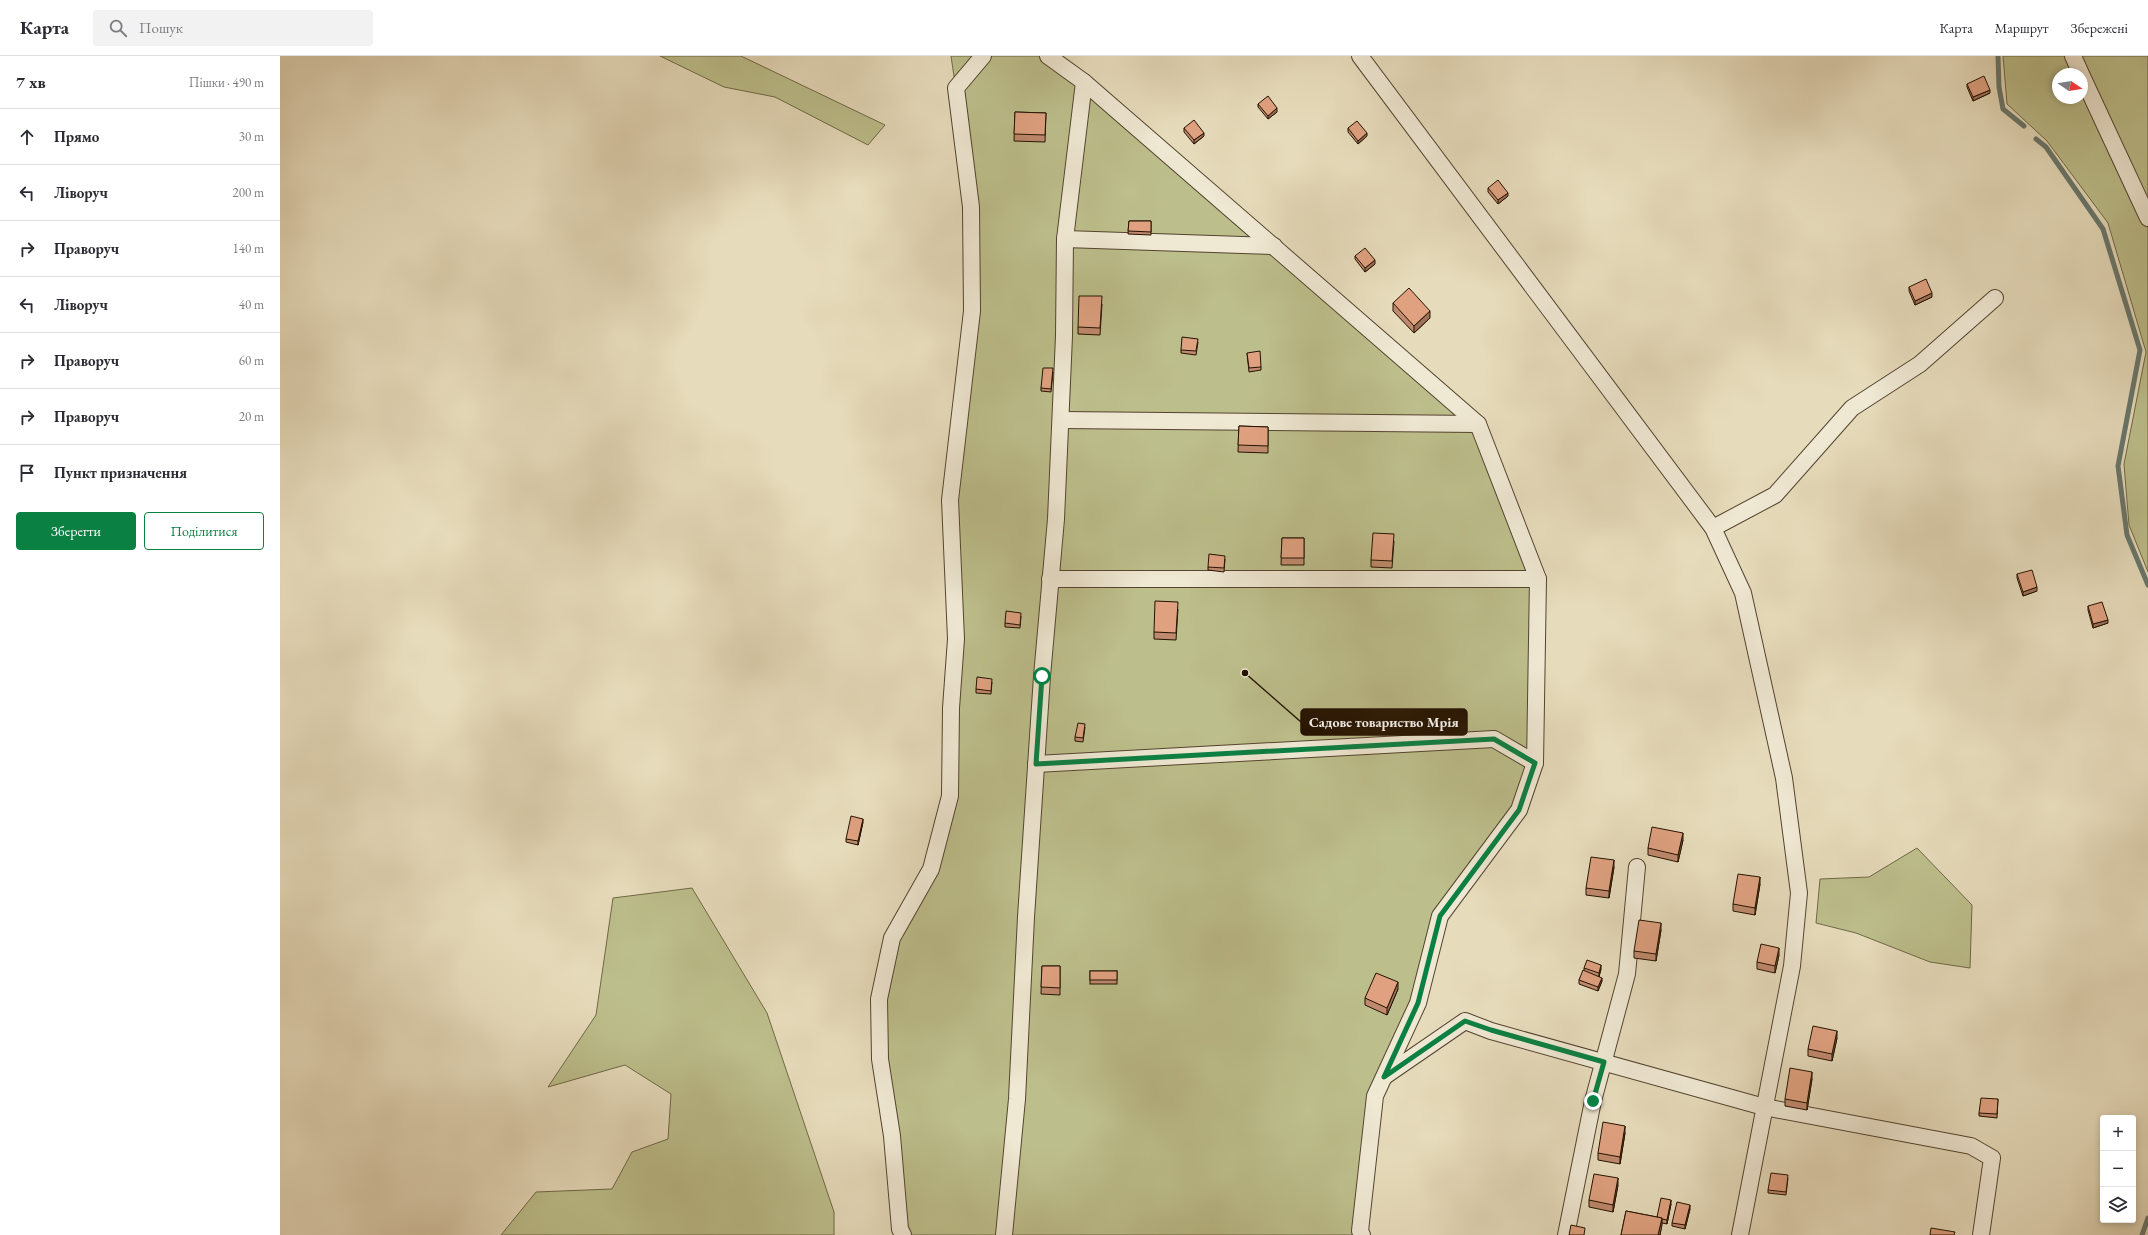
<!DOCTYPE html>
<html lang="uk">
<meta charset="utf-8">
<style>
body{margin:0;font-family:"EB Garamond",serif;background:#f2f2f3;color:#2b2b33}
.controls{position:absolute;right:12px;bottom:12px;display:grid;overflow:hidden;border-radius:4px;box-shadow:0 2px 6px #0003}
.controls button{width:36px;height:36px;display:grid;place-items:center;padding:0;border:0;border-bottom:1px solid #e1e1e2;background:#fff;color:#2b2b33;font:20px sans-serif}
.compass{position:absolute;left:1772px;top:12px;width:36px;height:36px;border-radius:50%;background:#fff;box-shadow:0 2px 6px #0003;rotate:102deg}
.stop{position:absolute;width:12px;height:12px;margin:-9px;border:3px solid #0b8043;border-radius:50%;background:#fff}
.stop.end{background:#0b8043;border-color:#fff;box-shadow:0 1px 4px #0008}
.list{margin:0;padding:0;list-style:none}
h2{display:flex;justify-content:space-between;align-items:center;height:52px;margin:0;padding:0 16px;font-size:17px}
h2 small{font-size:13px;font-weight:400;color:#7c7c81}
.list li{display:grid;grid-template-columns:26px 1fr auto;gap:12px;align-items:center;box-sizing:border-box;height:56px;padding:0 16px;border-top:1px solid #e1e1e2}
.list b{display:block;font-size:15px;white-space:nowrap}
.list em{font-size:13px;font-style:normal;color:#7c7c81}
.actions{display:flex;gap:8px;padding:12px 16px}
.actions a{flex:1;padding:9px 0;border:1px solid #0b8043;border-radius:4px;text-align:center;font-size:14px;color:#0b8043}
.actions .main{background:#0b8043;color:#fff}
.icon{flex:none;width:22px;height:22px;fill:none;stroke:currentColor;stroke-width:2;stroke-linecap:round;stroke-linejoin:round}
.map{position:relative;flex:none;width:1868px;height:1179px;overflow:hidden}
header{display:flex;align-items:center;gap:24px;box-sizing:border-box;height:56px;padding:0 20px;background:#fff;border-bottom:1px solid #e1e1e2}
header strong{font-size:19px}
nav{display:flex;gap:22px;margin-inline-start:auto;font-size:14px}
.search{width:280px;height:36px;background:#f2f2f3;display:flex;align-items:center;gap:10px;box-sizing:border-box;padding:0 14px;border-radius:4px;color:#7c7c81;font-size:15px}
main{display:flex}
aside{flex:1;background:#fff}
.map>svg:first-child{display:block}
.green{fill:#bcbe8b;stroke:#706846;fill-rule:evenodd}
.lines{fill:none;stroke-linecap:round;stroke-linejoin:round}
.stream{stroke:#69776d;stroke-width:5}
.street-casing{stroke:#54442f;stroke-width:18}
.street{stroke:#efe8d3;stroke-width:16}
.wall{fill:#c08a6e;stroke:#231200}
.shaded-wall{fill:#9c715a;stroke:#231200}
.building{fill:#dfa180;stroke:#231200}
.route{stroke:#0b8043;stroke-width:5}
.leader{fill:none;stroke:#231200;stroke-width:1.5}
.callout-dot{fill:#231200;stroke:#efe8d3;stroke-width:1.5}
.callout{fill:#231200;stroke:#231200;stroke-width:1.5}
.callout-label{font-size:14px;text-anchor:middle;font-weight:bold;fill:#fff}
</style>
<header>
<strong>Карта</strong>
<div class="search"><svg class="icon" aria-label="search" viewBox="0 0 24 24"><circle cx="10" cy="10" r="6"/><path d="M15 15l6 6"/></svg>Пошук</div>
<nav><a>Карта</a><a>Маршрут</a><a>Збережені</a></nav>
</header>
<main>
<aside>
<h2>7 хв<small>Пішки · 490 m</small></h2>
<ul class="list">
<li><svg class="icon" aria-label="ahead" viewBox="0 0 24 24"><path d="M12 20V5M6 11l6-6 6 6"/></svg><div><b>Прямо</b></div><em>30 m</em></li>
<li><svg class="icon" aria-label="left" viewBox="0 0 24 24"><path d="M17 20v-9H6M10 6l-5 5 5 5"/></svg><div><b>Ліворуч</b></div><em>200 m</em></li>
<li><svg class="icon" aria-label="right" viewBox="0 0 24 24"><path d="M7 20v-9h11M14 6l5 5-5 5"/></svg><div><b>Праворуч</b></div><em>140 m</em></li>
<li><svg class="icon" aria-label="left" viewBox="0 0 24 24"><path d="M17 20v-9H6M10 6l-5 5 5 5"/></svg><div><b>Ліворуч</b></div><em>40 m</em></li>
<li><svg class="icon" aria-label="right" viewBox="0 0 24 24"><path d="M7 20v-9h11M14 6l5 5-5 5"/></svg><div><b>Праворуч</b></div><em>60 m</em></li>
<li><svg class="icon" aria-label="right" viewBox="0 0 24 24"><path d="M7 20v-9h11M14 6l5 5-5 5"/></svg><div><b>Праворуч</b></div><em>20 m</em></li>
<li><svg class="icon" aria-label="arrive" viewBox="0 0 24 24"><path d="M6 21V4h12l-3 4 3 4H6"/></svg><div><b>Пункт призначення</b></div></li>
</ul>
<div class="actions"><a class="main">Зберегти</a><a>Поділитися</a></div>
</aside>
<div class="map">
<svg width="1868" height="1179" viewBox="0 0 1868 1179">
<rect width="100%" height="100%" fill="#e6dbbb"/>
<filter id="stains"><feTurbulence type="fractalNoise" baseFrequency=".005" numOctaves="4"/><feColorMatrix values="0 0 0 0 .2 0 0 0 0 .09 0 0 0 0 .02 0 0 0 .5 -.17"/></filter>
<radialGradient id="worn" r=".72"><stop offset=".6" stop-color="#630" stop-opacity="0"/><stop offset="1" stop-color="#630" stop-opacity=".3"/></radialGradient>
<g class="green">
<path d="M380 0H461L605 69 588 89 495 41 444 31Z"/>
<path d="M671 0H768L1198 368 1258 523 1255 707 1239 754 1160 860 1138 947 1095 1040 1082 1179H623L600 1003 612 882 651 813 670 740V444L692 255 685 95Z"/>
<path d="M1723 0H1868V516L1849 469 1844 408 1866 296 1828 167 1767 85 1727 48ZM1778 18H1802V42H1778Z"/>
<path d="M1637 792 1692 849 1690 912 1650 906 1576 877 1536 867 1540 823 1589 821Z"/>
<path d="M412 832 487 957 554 1156V1179H221L256 1136 332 1133 352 1096 388 1083 391 1038 345 1009 268 1031 316 959 333 842Z"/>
</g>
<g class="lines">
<g class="stream">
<path d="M1718 0 1719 31 1723 53 1744 70"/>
<path d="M1756 83 1766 91 1823 173 1860 294 1838 410 1847 479 1868 529"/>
<path d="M1862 1179 1868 1162"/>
</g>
<g class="street-casing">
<g id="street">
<path d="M768 0 804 26 1198 368 1258 523 1255 707 1239 754 1160 860 1138 947 1095 1040 1080 1175 1082 1179"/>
<path d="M1080 0 1433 472 1463 537 1504 722 1519 837 1512 910 1460 1179"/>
<path d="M1793 0 1801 18"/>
<path d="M1802 20 1868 162"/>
<path d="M785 183 994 190"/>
<path d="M781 364 1198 368"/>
<path d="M1433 472 1495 439 1572 352 1640 308 1715 242"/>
<path d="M770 523H1258"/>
<path d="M756 708 1214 683 1255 707"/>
<path d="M1105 1020 1185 965 1211 975 1484 1051 1691 1090 1712 1102 1701 1179"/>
<path d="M623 1179 620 1173 612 1080 600 1003 599 943 612 882 651 813 670 740 671 652 676 583 670 444 692 255 691 151 676 32 703 0"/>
<path d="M724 1179 737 1043 746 861 762 620 776 463 784 280 785 183 804 26"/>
<path d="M1286 1179 1313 1045 1347 918 1357 811"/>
</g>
</g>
<use href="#street" class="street"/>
</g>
<g class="wall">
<path d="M1687 28 1710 37 1693 45 1687 31Z"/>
<path d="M978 48 997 56 988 63 978 51Z"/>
<path d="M735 56 766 57 765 86 734 85Z"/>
<path d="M904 72 924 80 914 88 904 76Z"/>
<path d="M1068 72 1087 80 1078 88 1068 76Z"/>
<path d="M1208 132 1228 140 1218 148 1208 136Z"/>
<path d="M849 165H871V179L848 178Z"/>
<path d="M1075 200 1095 208 1085 216 1075 203Z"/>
<path d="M1629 231 1652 241 1635 249 1629 235Z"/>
<path d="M1113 247 1150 262 1134 277 1113 255Z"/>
<path d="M822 248 820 279 798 278V271Z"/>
<path d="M918 286 916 299 901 297V294Z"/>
<path d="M967 297 981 311V314L969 316Z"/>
<path d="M773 316 771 336 761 335V332Z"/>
<path d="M959 370 988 371V397L958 396Z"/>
<path d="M1002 482H1024V509H1001Z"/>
<path d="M1114 485 1112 512 1091 511V504Z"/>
<path d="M945 503 944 516 928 514V511Z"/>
<path d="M1737 518 1757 535 1743 540 1737 522Z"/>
<path d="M1808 550 1828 567 1813 572 1808 554Z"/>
<path d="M898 553 896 584 874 583V576Z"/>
<path d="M741 560 740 572 725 571V567Z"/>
<path d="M712 626 711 638 696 637V633Z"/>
<path d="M805 671 803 686 795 685V681Z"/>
<path d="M583 766 578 789 566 786V783Z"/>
<path d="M1403 784 1398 806 1368 799V792Z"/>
<path d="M1334 811 1329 842 1306 839V832Z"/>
<path d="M1480 828 1475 859 1453 855V848Z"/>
<path d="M1381 874 1376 905 1354 902V895Z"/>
<path d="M1499 899 1495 917 1477 913V906Z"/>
<path d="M762 910H780V939L761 938Z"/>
<path d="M1304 912 1321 913 1319 920 1322 925 1318 935 1299 928V924L1304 915Z"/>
<rect x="810" y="915" width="27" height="13"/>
<path d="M1118 933 1107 959 1085 949V942Z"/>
<path d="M1557 982 1552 1005 1528 1000V993Z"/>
<path d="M1532 1023 1527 1054 1505 1050V1043Z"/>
<path d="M1718 1043 1717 1062 1699 1060V1057Z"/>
<path d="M1345 1077 1340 1108 1318 1104V1097Z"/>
<path d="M1508 1122 1506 1139 1488 1137V1134Z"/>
<path d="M1338 1129 1333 1156 1309 1151V1144Z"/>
<path d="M1391 1148 1387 1168 1382 1167 1380 1179H1341L1346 1155 1377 1161Z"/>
<path d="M1410 1153 1405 1173 1392 1170V1167Z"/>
</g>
<g class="shaded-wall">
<path d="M1710 34V37L1693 45V41Z"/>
<path d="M997 52V56L988 63V60Z"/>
<path d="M924 77V80L914 88V84Z"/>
<path d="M1087 77V80L1078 88V85Z"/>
<path d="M1228 137V140L1218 148V144Z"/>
<path d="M1095 204V208L1085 216V212Z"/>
<path d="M1652 237V241L1635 249V245Z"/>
<path d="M1150 255V262L1134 277V270Z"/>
<path d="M1757 531V535L1743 540V536Z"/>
<path d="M1828 564V567L1813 572V568Z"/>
<path d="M583 763V766L578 789V785Z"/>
<path d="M1403 777V784L1398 806V799Z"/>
<path d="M1334 804V811L1329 842V835Z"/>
<path d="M1480 821V828L1475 859V852Z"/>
<path d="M1381 867V874L1376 905V898Z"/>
<path d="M1499 892V899L1495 917V910Z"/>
<path d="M1321 909V913L1319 921V917Z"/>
<path d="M1322 922V925L1318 935V931Z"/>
<path d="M1118 926V933L1107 959V952Z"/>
<path d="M1557 975V982L1552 1005V998Z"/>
<path d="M1532 1016V1023L1527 1054V1047Z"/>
<path d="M1345 1070V1077L1340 1108V1101Z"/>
<path d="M1338 1122V1129L1333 1156V1149Z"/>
<path d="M1391 1144V1148L1387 1168V1164Z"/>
<path d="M1410 1149V1153L1405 1173V1169Z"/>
<path d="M1382 1162V1169L1380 1179H1378Z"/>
</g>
<g class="building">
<path d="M1704 20 1710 34 1693 41 1687 28Z"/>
<path d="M988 40 997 52 988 60 978 48Z"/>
<path d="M735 56 766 57 765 79 734 78Z"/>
<path d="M914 64 924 77 914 84 904 72Z"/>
<path d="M1077 65 1087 77 1078 85 1068 72Z"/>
<path d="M1218 124 1228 137 1218 144 1208 132Z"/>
<path d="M849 165H871V176L848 175Z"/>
<path d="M1085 192 1095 204 1085 212 1075 200Z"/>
<path d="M1646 223 1652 237 1635 245 1629 231Z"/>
<path d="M1129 232 1150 255 1134 270 1113 247Z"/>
<path d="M799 240H822L820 272 798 271Z"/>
<path d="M902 281 918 283 916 295 901 294Z"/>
<path d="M980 295 981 311 969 312 967 297Z"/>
<path d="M763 312H773L771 333 761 332Z"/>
<path d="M959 370 988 371V390L958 389Z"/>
<path d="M1093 477 1114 478 1112 505 1091 504Z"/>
<path d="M1002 482H1024V502H1001Z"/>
<path d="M929 498 945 500 944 512 928 511Z"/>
<path d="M1752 514 1757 531 1743 536 1737 518Z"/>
<path d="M875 545 898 546 896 577 874 576Z"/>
<path d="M1822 546 1828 564 1813 568 1808 550Z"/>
<path d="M726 555 741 557 740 569 725 567Z"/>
<path d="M697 621 712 623 711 635 696 633Z"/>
<path d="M798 667 805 668 803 682 795 681Z"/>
<path d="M571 760 583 763 578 785 566 783Z"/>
<path d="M1372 771 1403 777 1398 799 1368 792Z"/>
<path d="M1311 801 1334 804 1329 835 1306 832Z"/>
<path d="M1458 818 1480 821 1475 852 1453 848Z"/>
<path d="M1359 864 1381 867 1376 898 1354 895Z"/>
<path d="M1481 888 1499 892 1495 910 1477 906Z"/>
<path d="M1307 904 1321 909 1319 917 1304 912Z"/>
<path d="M762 910H780V932L761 931Z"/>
<path d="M1303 914 1322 922 1318 931 1299 924Z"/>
<rect x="810" y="915" width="27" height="9"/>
<path d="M1096 917 1118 926 1107 952 1085 942Z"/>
<path d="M1533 970 1557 975 1552 998 1528 993Z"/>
<path d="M1510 1012 1532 1016 1527 1047 1505 1043Z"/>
<path d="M1701 1042 1718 1043 1717 1058 1699 1057Z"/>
<path d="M1323 1066 1345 1070 1340 1101 1318 1097Z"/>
<path d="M1491 1117 1508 1119 1506 1136 1488 1134Z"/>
<path d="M1314 1118 1338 1122 1333 1149 1309 1144Z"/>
<path d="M1381 1142 1391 1144 1387 1164 1382 1163V1162L1377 1161Z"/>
<path d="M1397 1146 1410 1149 1405 1169 1392 1167Z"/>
<path d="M1346 1155 1382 1162 1378 1179H1341Z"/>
<path d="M1291 1169 1305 1172 1304 1179H1289Z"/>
<path d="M1651 1172 1675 1176 1674 1179H1650Z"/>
</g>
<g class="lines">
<path class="route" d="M762 620 756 708 1214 683 1255 707 1239 754 1160 860 1138 947 1104 1021 1185 965 1211 974 1324 1006 1313 1045"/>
</g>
<path class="leader" d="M965 617L1021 666"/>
<circle class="callout-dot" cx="965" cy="617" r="4"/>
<rect class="callout" x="1021" y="653" width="166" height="26" rx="4"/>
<g class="callout-label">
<text x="1104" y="671">Садове товариство Мрія</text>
</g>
<rect width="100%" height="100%" filter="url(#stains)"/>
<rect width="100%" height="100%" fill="url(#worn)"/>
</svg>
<div class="controls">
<button>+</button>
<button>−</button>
<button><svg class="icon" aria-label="layers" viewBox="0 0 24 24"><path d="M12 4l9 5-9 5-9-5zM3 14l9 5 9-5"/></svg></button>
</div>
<svg class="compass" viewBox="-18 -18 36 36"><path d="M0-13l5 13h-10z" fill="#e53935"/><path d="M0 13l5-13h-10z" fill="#7c7c81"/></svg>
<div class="stop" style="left:762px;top:620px"></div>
<div class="stop end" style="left:1313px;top:1045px"></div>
</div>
</main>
